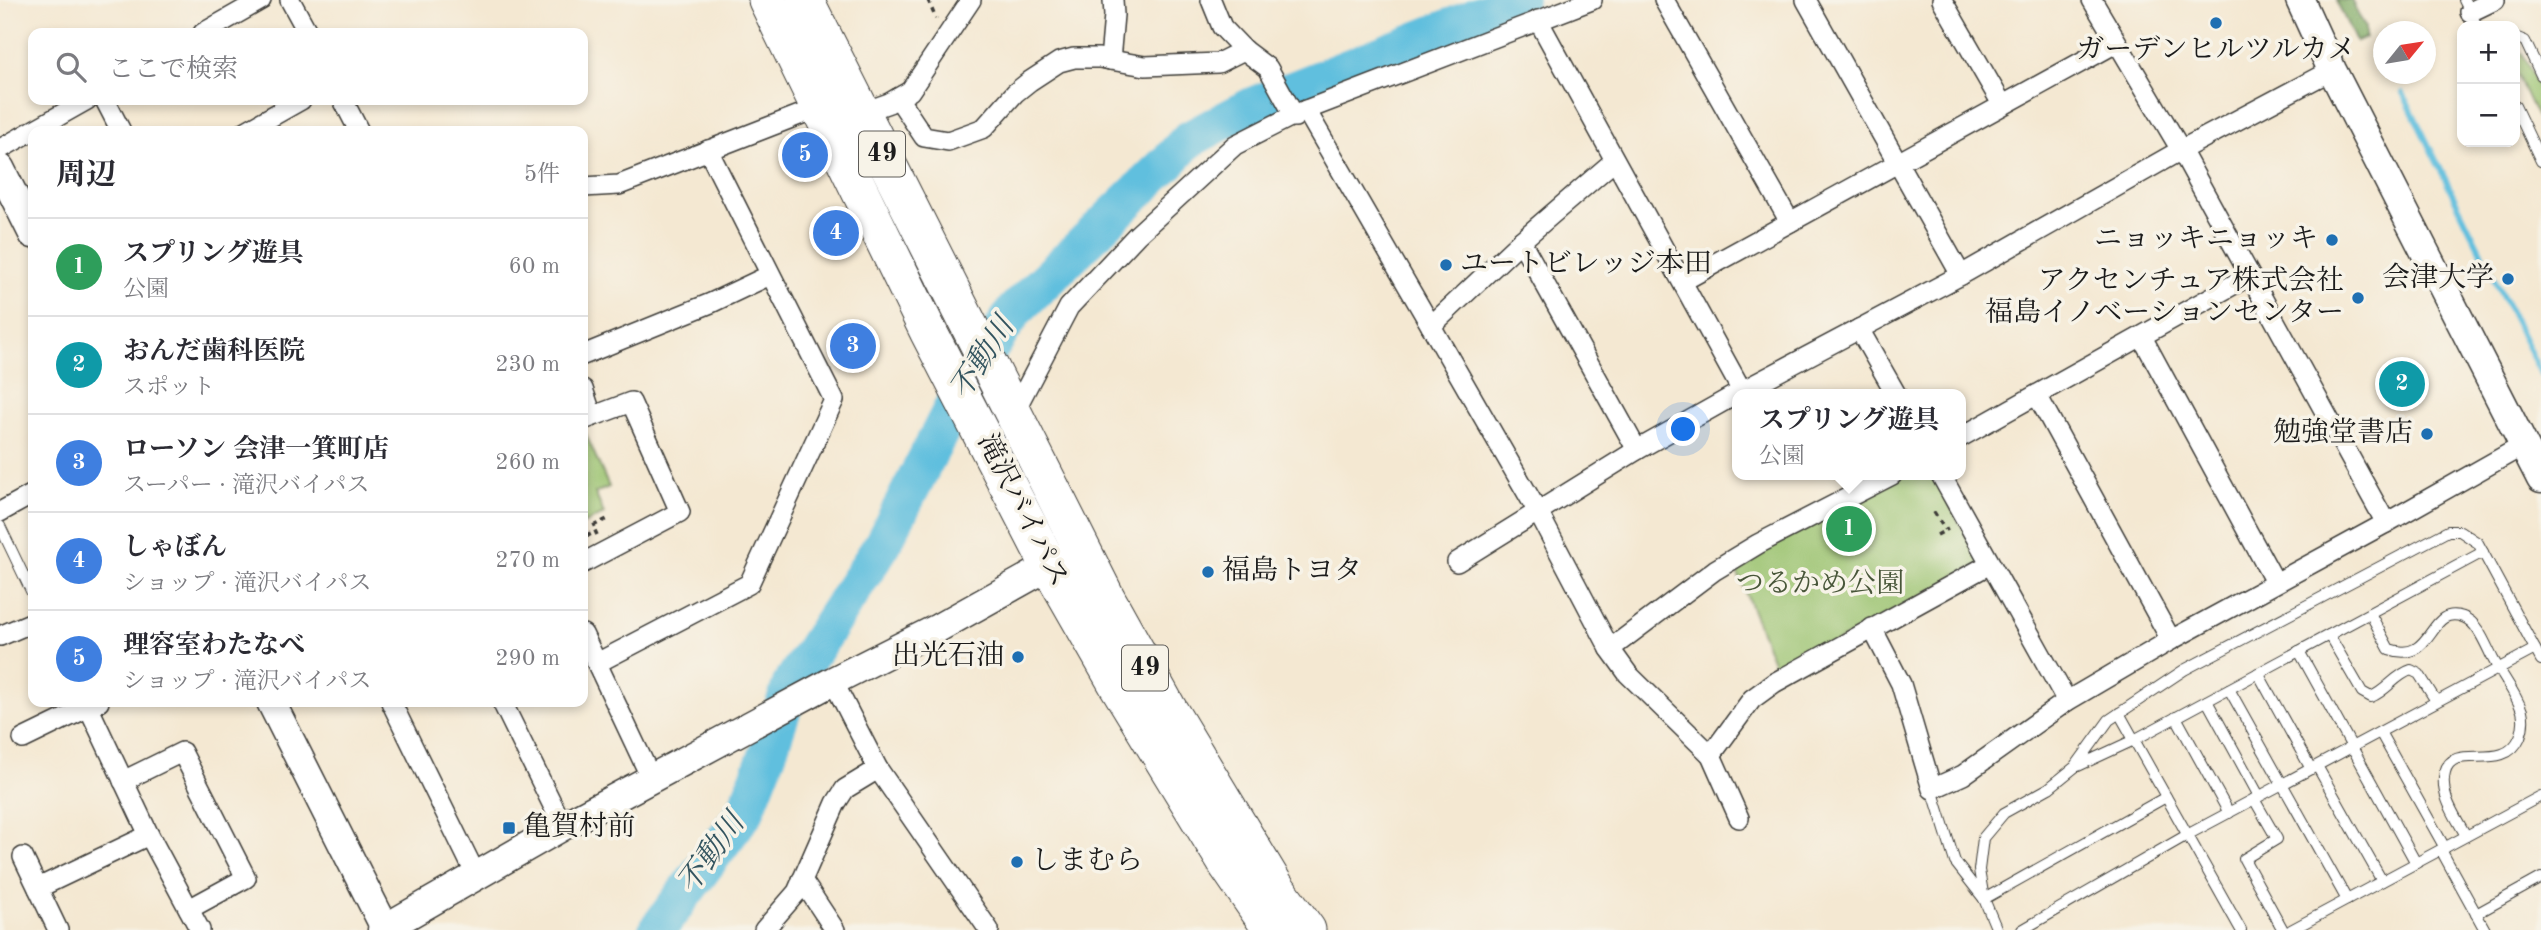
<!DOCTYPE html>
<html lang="ja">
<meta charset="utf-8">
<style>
body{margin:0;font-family:"Old Standard TT","Noto Serif JP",serif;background:#f2f2f3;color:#2b2b33}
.controls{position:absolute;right:21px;top:21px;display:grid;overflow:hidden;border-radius:14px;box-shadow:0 4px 10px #0003}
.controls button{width:63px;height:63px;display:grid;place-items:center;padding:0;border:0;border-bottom:2px solid #e1e1e2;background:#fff;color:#2b2b33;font:35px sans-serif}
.compass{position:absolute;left:2373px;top:21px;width:63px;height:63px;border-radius:50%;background:#fff;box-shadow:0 4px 10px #0003;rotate:60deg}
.you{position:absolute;left:1684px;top:430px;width:24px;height:24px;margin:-18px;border:5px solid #fff;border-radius:50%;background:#1a73e8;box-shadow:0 0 0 10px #1a73e833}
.badge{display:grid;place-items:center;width:46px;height:46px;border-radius:50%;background:#1f6fb2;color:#fff;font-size:23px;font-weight:700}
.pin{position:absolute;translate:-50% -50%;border:4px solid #fff;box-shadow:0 2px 7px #0006}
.popup{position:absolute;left:1732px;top:389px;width:234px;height:91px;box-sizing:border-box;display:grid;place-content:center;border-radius:14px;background:#fff;filter:drop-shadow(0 2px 5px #0005);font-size:23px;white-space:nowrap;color:#7c7c81}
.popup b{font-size:26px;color:#2b2b33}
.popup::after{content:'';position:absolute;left:50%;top:100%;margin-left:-14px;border:14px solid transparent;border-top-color:#fff}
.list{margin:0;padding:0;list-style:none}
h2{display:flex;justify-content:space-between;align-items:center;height:91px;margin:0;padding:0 28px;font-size:30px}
h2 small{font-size:23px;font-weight:400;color:#7c7c81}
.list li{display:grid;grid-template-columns:46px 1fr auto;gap:21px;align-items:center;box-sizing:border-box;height:98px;padding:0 28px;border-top:2px solid #e1e1e2}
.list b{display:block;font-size:26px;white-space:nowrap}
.list p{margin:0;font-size:23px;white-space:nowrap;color:#7c7c81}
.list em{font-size:23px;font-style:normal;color:#7c7c81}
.icon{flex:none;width:38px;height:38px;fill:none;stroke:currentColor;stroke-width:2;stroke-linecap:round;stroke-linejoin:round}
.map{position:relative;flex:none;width:2541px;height:930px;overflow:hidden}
.search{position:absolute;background:#fff;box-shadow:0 4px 10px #0003;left:28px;top:28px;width:560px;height:77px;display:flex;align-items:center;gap:18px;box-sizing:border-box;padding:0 24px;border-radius:14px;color:#7c7c81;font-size:26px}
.panel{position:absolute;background:#fff;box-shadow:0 4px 10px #0003;left:28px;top:126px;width:560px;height:581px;border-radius:14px}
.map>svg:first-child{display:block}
.green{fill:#9ac26e;stroke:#5b6f45;stroke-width:2}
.forest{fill:#7ba861;stroke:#4c623e;stroke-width:2}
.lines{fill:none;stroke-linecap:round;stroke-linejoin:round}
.stream{stroke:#60bfde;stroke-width:6}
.river{stroke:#60bfde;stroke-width:38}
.lane-casing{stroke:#3c3b37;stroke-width:12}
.street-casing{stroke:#3c3b37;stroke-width:22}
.secondary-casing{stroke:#3c3b37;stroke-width:31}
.highway-casing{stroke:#3c3b37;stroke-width:39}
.path{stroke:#3c3b37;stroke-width:3.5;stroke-dasharray:5 5;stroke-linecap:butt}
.lane{stroke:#fff;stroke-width:10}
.street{stroke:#fff;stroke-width:19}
.secondary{stroke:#fff;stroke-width:28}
.highway{stroke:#fff;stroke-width:37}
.poi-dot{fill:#1f6fb2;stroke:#f7f3e8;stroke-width:2.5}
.labels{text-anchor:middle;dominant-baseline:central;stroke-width:7;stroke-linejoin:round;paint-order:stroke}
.shield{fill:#f7f3e8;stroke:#5e5c59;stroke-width:2}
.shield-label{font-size:26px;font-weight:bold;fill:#1c1c1c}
.poi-label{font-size:28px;fill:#1c1c1c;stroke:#f7f3e8;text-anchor:end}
.street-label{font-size:28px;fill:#1c1c1c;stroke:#f7f3e8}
.park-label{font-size:28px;fill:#485639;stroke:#f7f3e8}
.water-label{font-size:30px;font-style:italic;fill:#345560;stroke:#f7f3e8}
</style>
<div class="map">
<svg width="2541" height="930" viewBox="0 0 2541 930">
<rect width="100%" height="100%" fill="#f7f3e8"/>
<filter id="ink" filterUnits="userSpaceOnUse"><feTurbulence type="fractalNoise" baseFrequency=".0143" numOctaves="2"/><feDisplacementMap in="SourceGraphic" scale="14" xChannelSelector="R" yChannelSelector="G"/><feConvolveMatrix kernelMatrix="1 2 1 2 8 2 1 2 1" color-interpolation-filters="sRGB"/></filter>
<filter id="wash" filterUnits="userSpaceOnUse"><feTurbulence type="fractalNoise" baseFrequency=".00686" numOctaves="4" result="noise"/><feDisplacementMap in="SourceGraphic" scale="28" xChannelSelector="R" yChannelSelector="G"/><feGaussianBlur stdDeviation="1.57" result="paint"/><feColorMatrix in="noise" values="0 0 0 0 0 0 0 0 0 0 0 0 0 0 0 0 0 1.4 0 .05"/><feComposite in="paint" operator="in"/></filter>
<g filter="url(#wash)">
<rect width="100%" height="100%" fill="#f4e8d2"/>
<g class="green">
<path d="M2515 53H2522L2541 93V126L2515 71Z"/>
<path d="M583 428 609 487 595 493 604 514 583 524Z"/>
<path d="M1902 475H1933L1982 563 1778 674 1734 564Z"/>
</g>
<path class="forest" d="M2336 0H2351L2365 27V38L2356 42Z"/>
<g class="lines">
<path class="stream" d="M2403 93 2541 374"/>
<path class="river" d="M657 930 745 812 768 753 791 684 882 545 959 395 1015 310 1169 161 1188 140 1252 106 1519 0"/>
</g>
</g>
<g filter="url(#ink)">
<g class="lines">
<g class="lane-casing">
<g id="lane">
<path d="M2464 0 2477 26"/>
<path d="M2515 37 2525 41 2541 75"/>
<path d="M2515 106 2541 161"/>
<path d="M0 526 33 595"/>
<path d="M2370 613 2389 649C2435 665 2427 604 2463 617 2478 622 2486 646 2493 659 2502 676 2516 693 2522 711 2524 719 2523 729 2520 737 2504 775 2453 740 2445 772 2439 795 2456 817 2466 836"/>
<path d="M2329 635 2362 692 2371 697C2387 691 2395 675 2411 670L2419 674 2436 701"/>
<path d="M2299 651 2416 863"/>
<path d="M2258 673 2311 769"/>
<path d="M2229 689 2347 900"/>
<path d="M2207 701 2259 796"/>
<path d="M2119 713 2241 930"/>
<path d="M2176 717 2229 813"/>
<path d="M2380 732 2445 848"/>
<path d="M2078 766 2134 740 2483 552"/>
<path d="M2317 766 2382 881"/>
<path d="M1932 789 1955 862 1984 899 2166 797"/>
<path d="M2254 799 2277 839 2244 859 2283 930"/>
<path d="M2441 850 2485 930"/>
<path d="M2476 914 2541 878"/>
<path d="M1997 930 1984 899 1979 870 1983 838 2004 813 2049 788 2075 767 2109 720 2184 670 2448 531H2460L2478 543 2541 660"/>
<path d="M2022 930 2187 835 2535 649"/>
<path d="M2291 930 2541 796"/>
</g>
</g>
<g class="street-casing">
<g id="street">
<path d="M290 0 308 33"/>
<path d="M1211 0 1222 27 1244 50 1268 68 1295 117"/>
<path d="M1664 0 1790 222"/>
<path d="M1806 0 1961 275"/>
<path d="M1942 0 2002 104"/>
<path d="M2092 0 2181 150 2386 523"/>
<path d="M2470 12 2495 0"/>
<path d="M1538 20 1742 391"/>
<path d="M203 33 261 0"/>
<path d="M1110 60 1114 15 1113 0"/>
<path d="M898 98 924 137 948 141 984 128 1015 93 1030 81 1059 62 1074 58H1099L1145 66 1218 63 1244 50"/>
<path d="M105 100 121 131"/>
<path d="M343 100 359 131"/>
<path d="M1306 110 1431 326"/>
<path d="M854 112 861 113 889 103 910 91 971 0"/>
<path d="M246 131 301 100"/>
<path d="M0 149 87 100"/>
<path d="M1614 161 1521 241 1431 326 1538 512 1610 649 1715 570 1758 544 1892 475"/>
<path d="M583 187 619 185 820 107H825"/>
<path d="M1521 241 1637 450"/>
<path d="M1683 281 2116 43"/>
<path d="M1859 329 1896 394"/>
<path d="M2142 337 2275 582"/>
<path d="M583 355 711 303 770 275"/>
<path d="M583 389 592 416"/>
<path d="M2037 395 2171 640"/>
<path d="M1013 414 1069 307 1137 235 1235 145 1298 113 1592 0"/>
<path d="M583 420 631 402 680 512 583 563"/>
<path d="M1961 437 2249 276"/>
<path d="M1941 475 2067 701"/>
<path d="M0 512 33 494"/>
<path d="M1457 562 1637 450 1742 391 1961 275 2181 150 2332 70"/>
<path d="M1872 628 1901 684 1932 789 1963 775 2067 701 2171 640 2386 523 2524 445"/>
<path d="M583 634 651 778"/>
<path d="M0 636 33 622"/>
<path d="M1610 649 1628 674 1711 755 1739 818"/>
<path d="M597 663 749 584 834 400 708 150"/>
<path d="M833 681 878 769 989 930"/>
<path d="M86 702 149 835 200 930"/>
<path d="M391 702 476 875"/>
<path d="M502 702 563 826"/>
<path d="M23 739 99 702"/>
<path d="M1711 755 1752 699 1774 683 1990 564"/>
<path d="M123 781 182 752 246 878 189 909"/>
<path d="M23 857 58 930"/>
<path d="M802 880 835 930"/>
<path d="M38 888 149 835"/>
<path d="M764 930 797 892 836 803 845 789 878 769"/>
</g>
</g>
<g class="secondary-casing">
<g id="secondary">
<path d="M2300 0 2332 70 2541 479"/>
<path d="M0 168 33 234"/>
<path d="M271 702 386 930"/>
<path d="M382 930 563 826 833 681 938 628 1067 556"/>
</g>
</g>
<g class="highway-casing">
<g id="highway">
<path d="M767 0 928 331 1049 565 1117 684 1228 866 1272 930"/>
<path d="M805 0 1107 599 1167 707 1275 886 1307 930"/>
</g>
</g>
<g class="path">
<path d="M928 0 936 19"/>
<path d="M1934 512 1945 530"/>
<path d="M584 523 590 537"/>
<path d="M597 535 593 526 607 519"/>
<path d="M1937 535 1948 529"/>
</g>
<use href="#lane" class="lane"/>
<use href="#street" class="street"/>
<use href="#secondary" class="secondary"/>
<use href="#highway" class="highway"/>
</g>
</g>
<g class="poi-dot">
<circle cx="2216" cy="23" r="7"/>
<circle cx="2332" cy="240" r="7"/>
<circle cx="1446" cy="265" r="7"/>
<circle cx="2508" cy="279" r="7"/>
<circle cx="2358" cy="298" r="7"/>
<circle cx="2427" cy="434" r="7"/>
<circle cx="1208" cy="572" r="7"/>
<circle cx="1018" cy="657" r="7"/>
<rect x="502" y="821" width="14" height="14" rx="3.5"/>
<circle cx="1017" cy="862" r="7"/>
</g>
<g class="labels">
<g class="shield">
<rect x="859" y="131.5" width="46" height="45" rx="5"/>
<rect x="1122" y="645.5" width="46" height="45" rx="5"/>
</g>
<g class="shield-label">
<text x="882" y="154">49</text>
<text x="1145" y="668">49</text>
</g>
<g class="poi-label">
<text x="2216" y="51" text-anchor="middle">ガーデンヒルツルカメ</text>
<text x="2318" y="240">ニョッキニョッキ</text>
<text x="1460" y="265" text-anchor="start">ユートビレッジ本田</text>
<text x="2494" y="279">会津大学</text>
<text x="2344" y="282">アクセンチュア株式会社<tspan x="2344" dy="32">福島イノベーションセンター</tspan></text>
<text x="2413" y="434">勉強堂書店</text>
<text x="1222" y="572" text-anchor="start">福島トヨタ</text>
<text x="1004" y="657">出光石油</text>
<text x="523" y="828" text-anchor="start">亀賀村前</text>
<text x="1031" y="862" text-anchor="start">しまむら</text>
</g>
<g class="street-label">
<text transform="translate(1022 511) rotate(63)">滝沢バイパス</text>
</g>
<g class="park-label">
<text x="1820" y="585">つるかめ公園</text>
</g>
<g class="water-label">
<text transform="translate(983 359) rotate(-57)">不動川</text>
<text transform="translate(712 854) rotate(-54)">不動川</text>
</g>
</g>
</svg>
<div class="controls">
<button>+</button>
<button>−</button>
</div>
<svg class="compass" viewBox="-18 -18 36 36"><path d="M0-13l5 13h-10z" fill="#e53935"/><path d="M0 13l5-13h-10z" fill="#7c7c81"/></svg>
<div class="you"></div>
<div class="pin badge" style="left:1849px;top:529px;background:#2e9e5b">1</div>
<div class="popup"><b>スプリング遊具</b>公園</div>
<div class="pin badge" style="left:2402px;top:384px;background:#0f9aa8">2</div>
<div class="pin badge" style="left:853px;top:346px;background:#3f7fe0">3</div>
<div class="pin badge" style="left:836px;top:233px;background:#3f7fe0">4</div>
<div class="pin badge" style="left:805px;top:155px;background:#3f7fe0">5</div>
<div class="search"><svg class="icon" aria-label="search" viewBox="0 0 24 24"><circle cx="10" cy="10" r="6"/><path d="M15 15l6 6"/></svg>ここで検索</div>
<section class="panel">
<h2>周辺<small>5件</small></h2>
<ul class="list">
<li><span class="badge" style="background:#2e9e5b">1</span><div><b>スプリング遊具</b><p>公園</p></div><em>60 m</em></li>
<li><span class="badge" style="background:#0f9aa8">2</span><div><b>おんだ歯科医院</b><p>スポット</p></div><em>230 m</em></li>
<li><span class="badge" style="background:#3f7fe0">3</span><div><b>ローソン 会津一箕町店</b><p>スーパー · 滝沢バイパス</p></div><em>260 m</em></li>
<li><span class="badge" style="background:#3f7fe0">4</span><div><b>しゃぼん</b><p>ショップ · 滝沢バイパス</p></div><em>270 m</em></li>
<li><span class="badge" style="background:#3f7fe0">5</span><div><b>理容室わたなべ</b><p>ショップ · 滝沢バイパス</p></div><em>290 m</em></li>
</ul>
</section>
</div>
